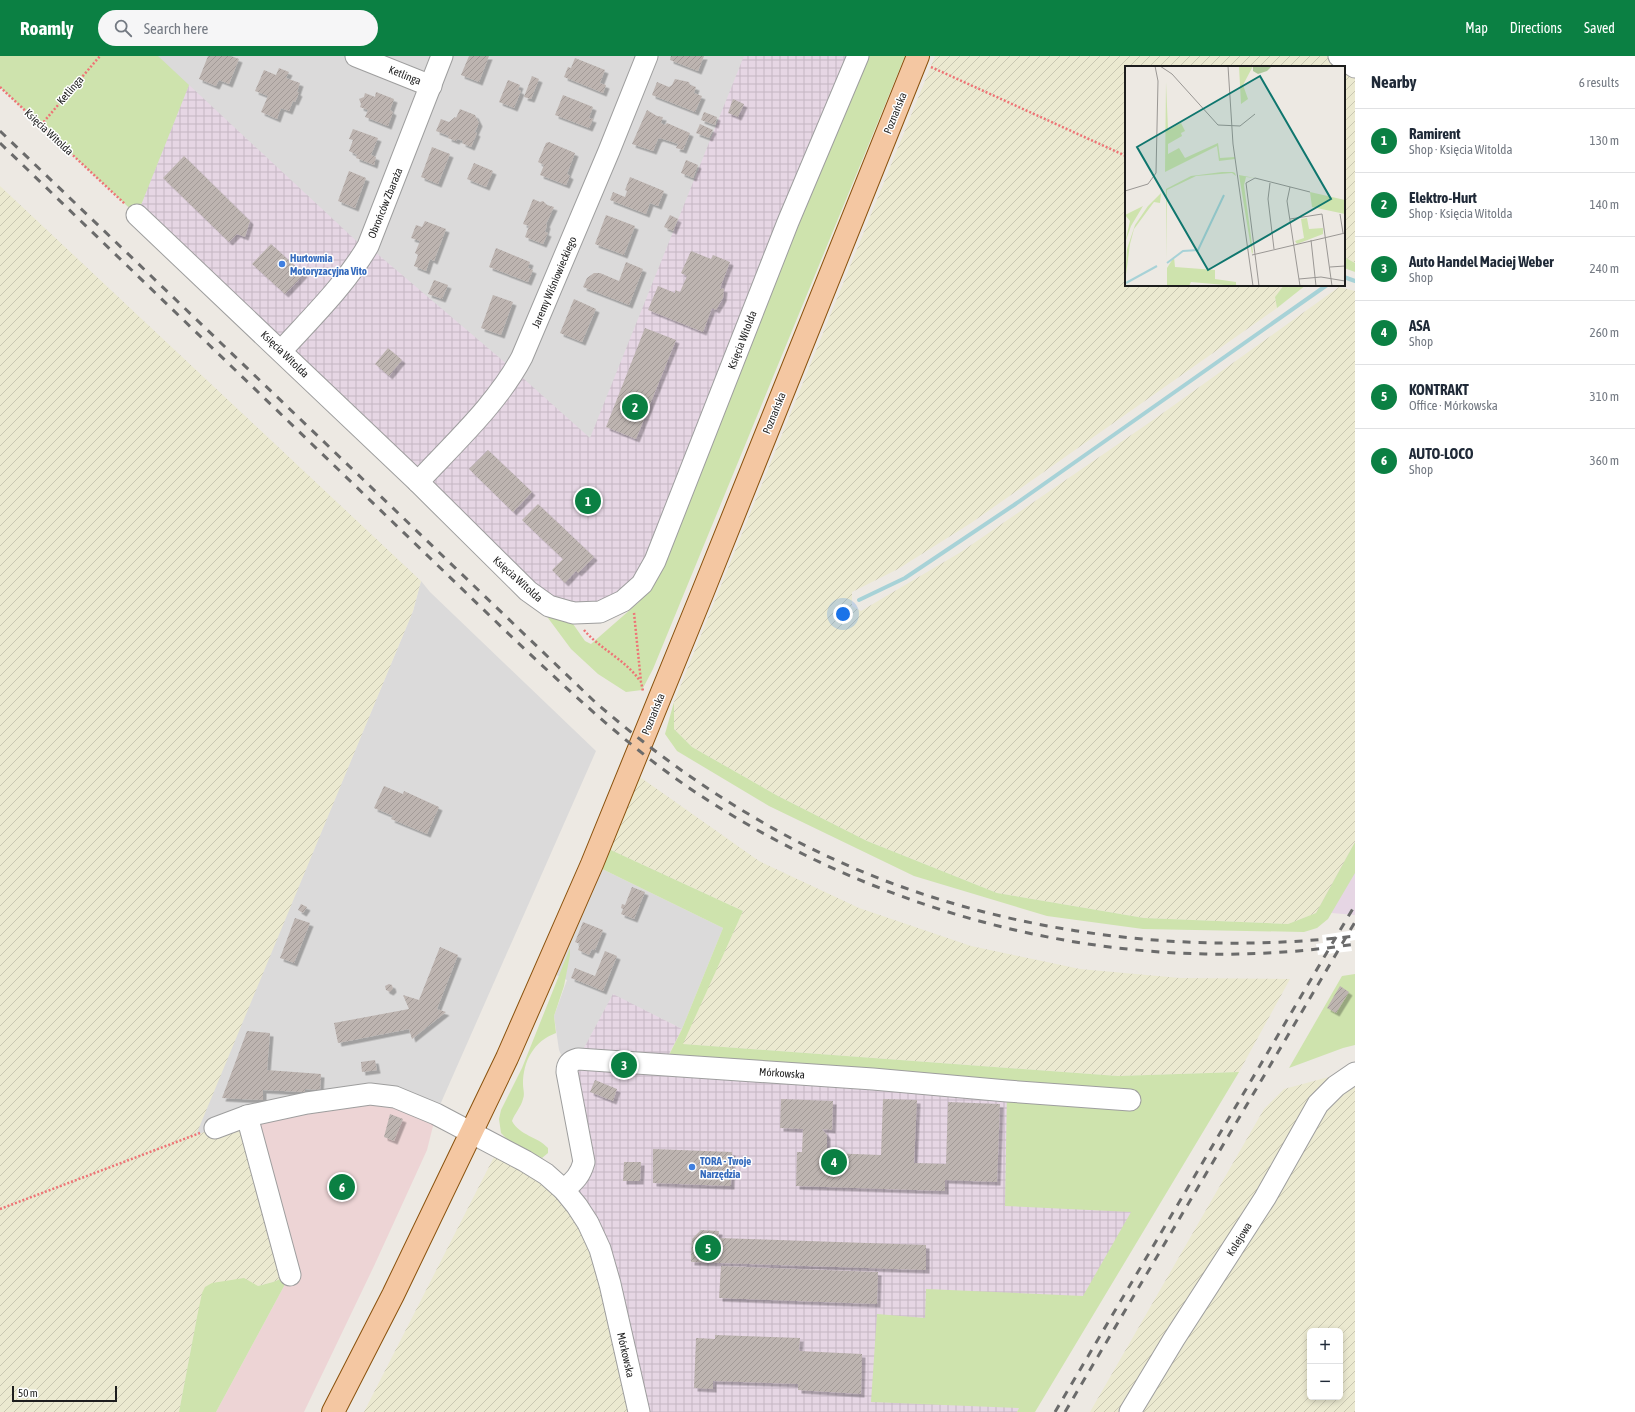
<!DOCTYPE html>
<meta charset="utf-8">
<style>
body{margin:0;font-family:"Asap Condensed",sans-serif;background:#f6f6f7;color:#1f2937}
.controls{position:absolute;right:12px;bottom:12px;display:grid;overflow:hidden;border-radius:6px;box-shadow:0 2px 6px #0003}
.controls button{width:36px;height:36px;display:grid;place-items:center;padding:0;border:0;border-bottom:1px solid #e0e1e3;background:#fff;color:#1f2937;font:20px sans-serif}
.scale{position:absolute;left:12px;bottom:10px;width:105px;box-sizing:border-box;padding-left:4px;border:2px solid #1d1d1d;border-top:0;font-size:11px;line-height:14px;white-space:nowrap;color:#1d1d1d;-webkit-text-stroke:3px #fff;paint-order:stroke}
.you{position:absolute;left:843px;top:558px;width:14px;height:14px;margin:-10px;border:3px solid #fff;border-radius:50%;background:#1a73e8;box-shadow:0 0 0 6px #1a73e833}
.badge{display:grid;place-items:center;width:26px;height:26px;border-radius:50%;background:#0b8043;color:#fff;font-size:13px;font-weight:700}
.pin{position:absolute;translate:-50% -50%;border:2px solid #fff;box-shadow:0 1px 4px #0006}
.list{margin:0;padding:0;list-style:none}
h2{display:flex;justify-content:space-between;align-items:center;height:52px;margin:0;padding:0 16px;font-size:17px}
h2 small{font-size:13px;font-weight:400;color:#747a83}
.list li{display:grid;grid-template-columns:26px 1fr auto;gap:12px;align-items:center;box-sizing:border-box;height:64px;padding:0 16px;border-top:1px solid #e0e1e3}
.list b{display:block;font-size:15px;white-space:nowrap}
.list p{margin:0;font-size:13px;white-space:nowrap;color:#747a83}
.list em{font-size:13px;font-style:normal;color:#747a83}
.icon{flex:none;width:22px;height:22px;fill:none;stroke:currentColor;stroke-width:2;stroke-linecap:round;stroke-linejoin:round}
.map{position:relative;flex:none;width:1355px;height:1356px;overflow:hidden}
header{display:flex;align-items:center;gap:24px;box-sizing:border-box;height:56px;padding:0 20px;background:#0b8043;color:#fff}
header strong{font-size:19px}
nav{display:flex;gap:22px;margin-inline-start:auto;font-size:14px}
.search{width:280px;height:36px;background:#f6f6f7;display:flex;align-items:center;gap:10px;box-sizing:border-box;padding:0 14px;border-radius:22px;color:#747a83;font-size:15px}
main{display:flex}
aside{flex:1;background:#fff}
.map>svg:first-child{display:block}
.residential{fill:#dbdada}
.commercial{fill:#edd4d5}
.industrial{fill:url(#industrial-grid)}
.railway{fill:#e6d6e4}
.farmland{fill:url(#farmland-furrows);fill-rule:evenodd}
.grass{fill:#cee3ad}
.pier{fill:#fff}
.lines{fill:none;stroke-linecap:round;stroke-linejoin:round}
.stream{stroke:#a7d2d7;stroke-width:4}
.building{fill:url(#building-hatch);filter:url(#shadow)}
.minor-casing{stroke:#9e9e9e;stroke-width:23}
.major-casing{stroke:#89510c;stroke-width:24}
.path{stroke:#ee7476;stroke-width:2.5;stroke-dasharray:2 2;stroke-linecap:butt}
.minor{stroke:#fff;stroke-width:21}
.major{stroke:#f4c7a2;stroke-width:22}
.rail{stroke:#6b6b6b;stroke-width:3;stroke-dasharray:8 8;stroke-linecap:butt}
.shop-dot{fill:#3f7fe0;stroke:#fff;stroke-width:1.5}
.labels{text-anchor:middle;dominant-baseline:central;stroke-width:3;stroke-linejoin:round;paint-order:stroke}
.street-label{font-size:11px;fill:#1d1d1d;stroke:#fff}
.shop-label{font-size:11px;font-weight:bold;fill:#366cbe;stroke:#fff;text-anchor:start}
.inset-river{fill:none;stroke:#a7d2d7;stroke-width:2}
.inset-road{fill:none;stroke:#9a9794;stroke-width:1}
.view{fill:#0f766e;fill-opacity:0.15;stroke:#0f766e;stroke-width:2}
.inset-edge{fill:none;stroke:#1d1d1d;stroke-width:2}
</style>
<header>
<strong>Roamly</strong>
<div class="search"><svg class="icon" aria-label="search" viewBox="0 0 24 24"><circle cx="10" cy="10" r="6"/><path d="M15 15l6 6"/></svg>Search here</div>
<nav><a>Map</a><a>Directions</a><a>Saved</a></nav>
</header>
<main>
<div class="map">
<svg width="1355" height="1356" viewBox="0 0 1355 1356">
<defs>
<pattern id="industrial-grid" width="8" height="8" patternUnits="userSpaceOnUse"><rect width="8" height="8" fill="#e6d6e4"/><path d="M0 4h8M4 0v8" fill="none" stroke="#c5b7c3"/></pattern>
<pattern id="farmland-furrows" width="10" height="10" patternUnits="userSpaceOnUse"><rect width="10" height="10" fill="#ebe9d0"/><path d="M-1 1l2-2M0 10L10 0M9 11l2-2" fill="none" stroke="#c9c7b2"/></pattern>
<pattern id="building-hatch" width="6" height="6" patternUnits="userSpaceOnUse"><rect width="6" height="6" fill="#bdb4b0"/><path d="M-1 1l2-2M0 6l6-6M5 7l2-2" fill="none" stroke="#a29a97"/></pattern>
<filter id="shadow"><feDropShadow dx="3.5" dy="3.5" stdDeviation="0" flood-color="#0004"/></filter>
</defs>
<rect width="100%" height="100%" fill="#ede9e3"/>
<g class="residential">
<path d="M0 0H857L655 505 215 232 0 31Z"/>
<path d="M421 525 430 536 596 695 436 1058 195 1079 413 555Z"/>
<path d="M592 808 723 872 682 973 613 939 578 1003H563L559 994 554 960 567 924 546 914Z"/>
</g>
<path class="commercial" d="M346 1040 436 1058 427 1094 374 1210 304 1356H216L290 1219 247 1060Z"/>
<g class="industrial">
<path d="M744 0H858L696 402 623 545 549 550 137 159 189 29 365 193 368 190 515 315 590 382Z"/>
<path d="M613 938 682 973 664 1008 1007 1035 1132 1156 1017 1356H639L577 1150 567 1016 578 1003Z"/>
</g>
<path class="railway" d="M1355 766V859L1309 855Z"/>
<g class="farmland">
<path d="M935 0H1341L1355 9V207L1344 201V11H1126V229H1284L1275 241 1277 252 971 467 898 513 852 536V550L861 555 961 496 1156 362 1339 231 1355 235V786L1316 857 1288 868 1144 862 997 837 867 785 778 740 692 691 674 673V646Z"/>
<path d="M0 130 421 525 413 555 196 1079 247 1060 290 1219 273 1226 258 1230 197 1261 179 1356H0Z"/>
<path d="M630 714 759 805 859 852 971 890 1080 913 1180 922 1290 923 1239 1016 1118 1020 682 988 743 855 600 789Z"/>
<path d="M1355 1014V1356H1090L1264 1053 1284 1033ZM1310 1275H1340V1341H1310Z"/>
<path d="M499 1091 588 1167 639 1356H364Z"/>
</g>
<g class="grass">
<path d="M0 0H158L189 29 137 159 0 31Z"/>
<path d="M864 0H905L653 613 642 634 626 636 598 618 571 593 528 535 571 565 585 585 591 588 639 546 651 530Z"/>
<path d="M1344 201 1355 207V216L1344 212Z"/>
<path d="M1284 229H1306L1277 252 1275 241Z"/>
<path d="M674 646V673L692 691 778 740 867 785 997 837 1144 862 1288 868 1316 857 1355 786V817L1328 863 1317 872 1304 876 1143 873 1047 860 914 820 769 750 677 695 665 678Z"/>
<path d="M600 789 743 855 683 988 1118 1020 1239 1016 1035 1356H1017L1019 1352 871 1346 877 1258 925 1262 926 1233 1083 1240 1131 1156 1005 1150 1007 1035 664 1009 682 973 723 872 592 808Z"/>
<path d="M570 892V899L564 930 554 960 556 977C534 985 523 1005 523 1028 523 1033 525 1038 523 1043 521 1051 515 1057 512 1065 520 1080 537 1080 548 1092V1097L542 1102 508 1084 501 1077 499 1063 501 1054 522 1012Z"/>
<path d="M1355 918V989L1343 992 1289 1012 1342 920Z"/>
<path d="M290 1219 216 1356H179L197 1261 202 1237 205 1231 212 1227 244 1222 258 1230 273 1226Z"/>
</g>
<path class="pier" d="M1355 874V884L1350 885 1352 895 1318 899 1316 888 1323 887 1322 879Z"/>
<g class="lines">
<g class="stream">
<path d="M1344 221 1355 225"/>
<path d="M859 544 905 522 1014 449 1327 229"/>
</g>
</g>
<g class="building">
<path d="M208 0H231L239 3 229 28 219 24 216 30 199 23Z"/>
<path d="M469 0H489L479 26 461 19Z"/>
<path d="M671 0H704L698 15 670 4Z"/>
<path d="M575 2 605 14 600 27 606 29 603 37 564 21 568 11 571 12Z"/>
<path d="M279 12 289 16 286 22 300 27 297 36 299 37 295 46 293 45 289 55 281 52 277 63 261 56 268 40 255 35 264 14 276 19Z"/>
<path d="M532 20 539 23 531 43 524 41Z"/>
<path d="M675 23 689 26 690 29 696 31 694 37 702 40 695 56 652 39 657 26 669 31 672 29Z"/>
<path d="M508 24 520 29 518 34 521 35 514 52 499 46Z"/>
<path d="M376 36 394 43 390 54 393 56 388 70 365 61 368 54 360 51 361 48 359 43 364 41 365 37 375 41Z"/>
<path d="M563 39 593 51 589 62 593 63 589 72 555 59Z"/>
<path d="M733 43 744 48 738 61 728 57Z"/>
<path d="M460 53 475 59 479 67 475 76 477 77 471 91 462 87 463 85 457 83 456 85 448 82 449 80 436 75 441 63 449 66 455 61 456 62Z"/>
<path d="M647 54 657 60 663 61 661 67 665 69 667 67 690 77 683 94 676 92 678 88 660 82 658 83 653 95 632 88Z"/>
<path d="M704 56 717 61 715 69 701 64Z"/>
<path d="M700 68 713 74 709 82 696 77Z"/>
<path d="M353 73 378 82 371 99 376 101 374 109 356 102 357 99 349 95 353 84 349 83Z"/>
<path d="M549 86 575 97 567 118 570 120 566 129 540 119 544 109 538 106 546 87Z"/>
<path d="M432 91 450 98 438 128 421 121Z"/>
<path d="M184 100 250 165 245 181 237 178 229 186 163 122Z"/>
<path d="M686 104 698 109 693 122 681 117Z"/>
<path d="M474 107 493 115 486 131 467 123Z"/>
<path d="M349 115 366 122 355 152 338 145Z"/>
<path d="M630 121 664 135 658 150 650 147 646 158 610 144 613 136 625 141 627 135 625 134Z"/>
<path d="M533 143 540 146 543 145 547 149 554 151 546 168 547 169 545 176 548 177 543 188 525 181 529 170 523 168Z"/>
<path d="M606 159 635 170 624 199 595 188Z"/>
<path d="M670 159 678 163 673 175 664 171Z"/>
<path d="M425 165 446 173 434 205 430 203 426 215 414 210 418 199 415 197 420 185 411 182 416 169 422 171Z"/>
<path d="M271 188 304 218 285 238 252 208Z"/>
<path d="M496 192 530 206 528 212 533 214 528 226 489 211Z"/>
<path d="M691 195 711 203 713 199 730 206 720 232 724 233 723 242 716 254 712 252 703 276 648 254 658 230 675 237V234L680 236 687 220 681 217Z"/>
<path d="M626 206 643 213 629 249 583 231 587 222 594 217H600L619 225Z"/>
<path d="M434 224 448 229 442 243 428 238Z"/>
<path d="M493 239 513 246 501 279 481 272Z"/>
<path d="M574 243 596 253 582 286 560 277Z"/>
<path d="M645 272 676 284 636 383 606 371Z"/>
<path d="M388 292 402 304 389 320 375 308Z"/>
<path d="M488 394 532 436 513 456 469 413Z"/>
<path d="M538 448 594 501 578 517 576 515 565 527 552 514 563 503 522 464Z"/>
<path d="M384 730 403 738 404 735 439 751 427 778 391 763 393 760 374 752Z"/>
<path d="M632 831 645 836 634 863 621 858 623 853 621 852 622 848 625 849Z"/>
<path d="M301 848 307 851 303 857 298 854Z"/>
<path d="M295 862 310 867 294 907 280 902Z"/>
<path d="M583 866 603 874 595 894 592 893 589 899 578 894 580 888 575 886Z"/>
<path d="M440 891 458 899 437 953 446 956 412 983 409 973 338 987 334 967 409 953 403 939 419 944Z"/>
<path d="M605 895 617 900 603 935 571 922 575 912 595 920Z"/>
<path d="M389 928 392 929 393 933 390 936 386 934 385 930Z"/>
<path d="M1340 930 1349 936 1336 957 1327 952Z"/>
<path d="M247 975 270 977 267 1014 321 1018 320 1034 305 1033V1036L263 1034V1044L222 1042Z"/>
<path d="M375 1004 377 1014 362 1016 361 1006Z"/>
<path d="M595 1024 617 1033 613 1045 590 1036Z"/>
<path d="M781 1043 833 1045 832 1074 822 1073 827 1079V1097L881 1099 883 1043 917 1044 914 1107 946 1108 948 1046 1000 1048 997 1126 945 1124V1135L796 1130 797 1096H802L803 1073 780 1072Z"/>
<path d="M390 1058 403 1063 394 1085 384 1081Z"/>
<path d="M653 1093 732 1096 731 1130 653 1127Z"/>
<path d="M624 1106H641L640 1125H623Z"/>
<path d="M701 1174 719 1175 718 1182 926 1189V1214L691 1206 692 1183Z"/>
<path d="M721 1210 878 1216 877 1248 719 1242Z"/>
<path d="M715 1279 800 1282 799 1295 862 1298 861 1338 798 1334V1328L713 1325V1333L694 1332 696 1282 715 1283Z"/>
</g>
<g class="lines">
<g class="minor-casing">
<g id="minor">
<path d="M356 0 431 30"/>
<path d="M1339 0 1355 11"/>
<path d="M137 159 418 426 528 535 549 550 570 556 574 557 600 556 623 545 642 528 655 505 788 166 858 0"/>
<path d="M281 295C312 261 345 229 368 190L442 0"/>
<path d="M418 426C453 388 498 347 522 301L609 95 647 0"/>
<path d="M247 1060 290 1219"/>
<path d="M215 1072 247 1060 307 1047 370 1038 395 1041 436 1058 525 1105 546 1118 564 1134 577 1150 588 1167 600 1193 610 1228 639 1356"/>
<path d="M564 1134C575 1124 580 1120 584 1106L567 1016C567 1009 570 1005 578 1003L873 1023 1007 1035 1130 1044"/>
<path d="M1130 1356 1174 1283 1265 1142 1318 1048 1336 1030 1355 1017"/>
</g>
</g>
<g class="major-casing">
<path id="major" d="M333 1356 393 1239 507 1002 592 808 702 538 918 0"/>
</g>
<g class="path">
<path d="M931 11 1126 100"/>
<path d="M0 31 125 148"/>
<path d="M41 69 100 0"/>
<path d="M634 557 641 626 643 635"/>
<path d="M584 574C600 593 626 604 640 625"/>
<path d="M0 1153 200 1077"/>
</g>
<use href="#minor" class="minor"/>
<use href="#major" class="major"/>
<g class="rail">
<path d="M0 75 595 646C647 691 701 731 762 766 936 868 1156 904 1355 880"/>
<path d="M0 87 516 585C577 642 638 700 709 745 898 866 1132 923 1355 888"/>
<path d="M1055 1356 1355 849"/>
<path d="M1065 1356 1355 866"/>
</g>
</g>
<g class="shop-dot">
<circle cx="282" cy="208" r="4"/>
<circle cx="692" cy="1111" r="4"/>
</g>
<g class="labels">
<g class="street-label">
<text transform="translate(405 19) rotate(22)">Ketlinga</text>
<text transform="translate(70 34) rotate(-49)">Ketlinga</text>
<text transform="translate(895 57) rotate(-68)">Poznańska</text>
<text transform="translate(49 76) rotate(43)">Księcia Witolda</text>
<text transform="translate(385 147) rotate(-68)">Obrońców Zbaraża</text>
<text transform="translate(554 226) rotate(-67)">Jaremy Wiśniowieckiego</text>
<text transform="translate(742 284) rotate(-69)">Księcia Witolda</text>
<text transform="translate(285 298) rotate(44)">Księcia Witolda</text>
<text transform="translate(774 357) rotate(-68)">Poznańska</text>
<text transform="translate(518 523) rotate(42)">Księcia Witolda</text>
<text transform="translate(653 658) rotate(-68)">Poznańska</text>
<text transform="translate(782 1017) rotate(4)">Mórkowska</text>
<text transform="translate(1239 1183) rotate(-58)">Kolejowa</text>
<text transform="translate(626 1299) rotate(77)">Mórkowska</text>
</g>
<g class="shop-label">
<text x="290" y="202">Hurtownia<tspan x="290" dy="13">Motoryzacyjna Vito</tspan></text>
<text x="700" y="1105">TORA - Twoje<tspan x="700" dy="13">Narzędzia</tspan></text>
</g>
</g>
<g transform="translate(1125 10)">
<rect width="220" height="220" fill="#ede9e3"/>
<path d="M114 0H128L118 19 123 33 116 38ZM41 16 43 64 56 57 60 65 56 67 57 70 43 78V88L54 82 60 92 93 77 95 92 110 91V93L94 95 92 80 40 106ZM97 106H108L110 107 111 110 107 107 71 110 42 124V195L41 123 66 110ZM114 109 130 112 121 111 119 119 128 186 127 188ZM185 126 220 134V148L187 141ZM36 127 35 137 29 136 9 163 5 178 0 216 2 183 10 159 23 140ZM18 140 6 160 0 177 5 155 0 149ZM182 152 184 163 198 162V168L172 178 170 175 179 172 176 153ZM49 191 50 201 90 204V213L111 216V220L66 216 64 220H42V202Z" fill="#cee3ad"/>
<path d="M128 0H147L142 5 133 8 128 5Z" fill="#aec99b"/>
<path class="inset-river" d="M42 197 58 185 73 184 99 129M1 217 32 200"/>
<path class="inset-road" d="M35 0 47 8 93 59 115 60 130 48M103 0 108 78 128 220M145 117 143 133 149 183M165 121 162 135 175 220M0 125 23 118 31 107 33 15 30 0M215 148 218 167M165 153 197 148 207 220M186 174 191 220M127 189 220 167M205 201 220 200M174 213 196 211 220 215M134 220 121 117 130 112 185 126"/>
<path class="view" d="M135 10 206 133 83 204 12 81Z"/>
<rect width="220" height="220" class="inset-edge"/>
</g>
</svg>
<div class="controls">
<button>+</button>
<button>−</button>
</div>
<div class="scale">50 m</div>
<div class="you"></div>
<div class="pin badge" style="left:588px;top:445px">1</div>
<div class="pin badge" style="left:635px;top:351px">2</div>
<div class="pin badge" style="left:624px;top:1009px">3</div>
<div class="pin badge" style="left:834px;top:1106px">4</div>
<div class="pin badge" style="left:708px;top:1192px">5</div>
<div class="pin badge" style="left:342px;top:1131px">6</div>
</div>
<aside>
<h2>Nearby<small>6 results</small></h2>
<ul class="list">
<li><span class="badge">1</span><div><b>Ramirent</b><p>Shop · Księcia Witolda</p></div><em>130 m</em></li>
<li><span class="badge">2</span><div><b>Elektro-Hurt</b><p>Shop · Księcia Witolda</p></div><em>140 m</em></li>
<li><span class="badge">3</span><div><b>Auto Handel Maciej Weber</b><p>Shop</p></div><em>240 m</em></li>
<li><span class="badge">4</span><div><b>ASA</b><p>Shop</p></div><em>260 m</em></li>
<li><span class="badge">5</span><div><b>KONTRAKT</b><p>Office · Mórkowska</p></div><em>310 m</em></li>
<li><span class="badge">6</span><div><b>AUTO-LOCO</b><p>Shop</p></div><em>360 m</em></li>
</ul>
</aside>
</main>
